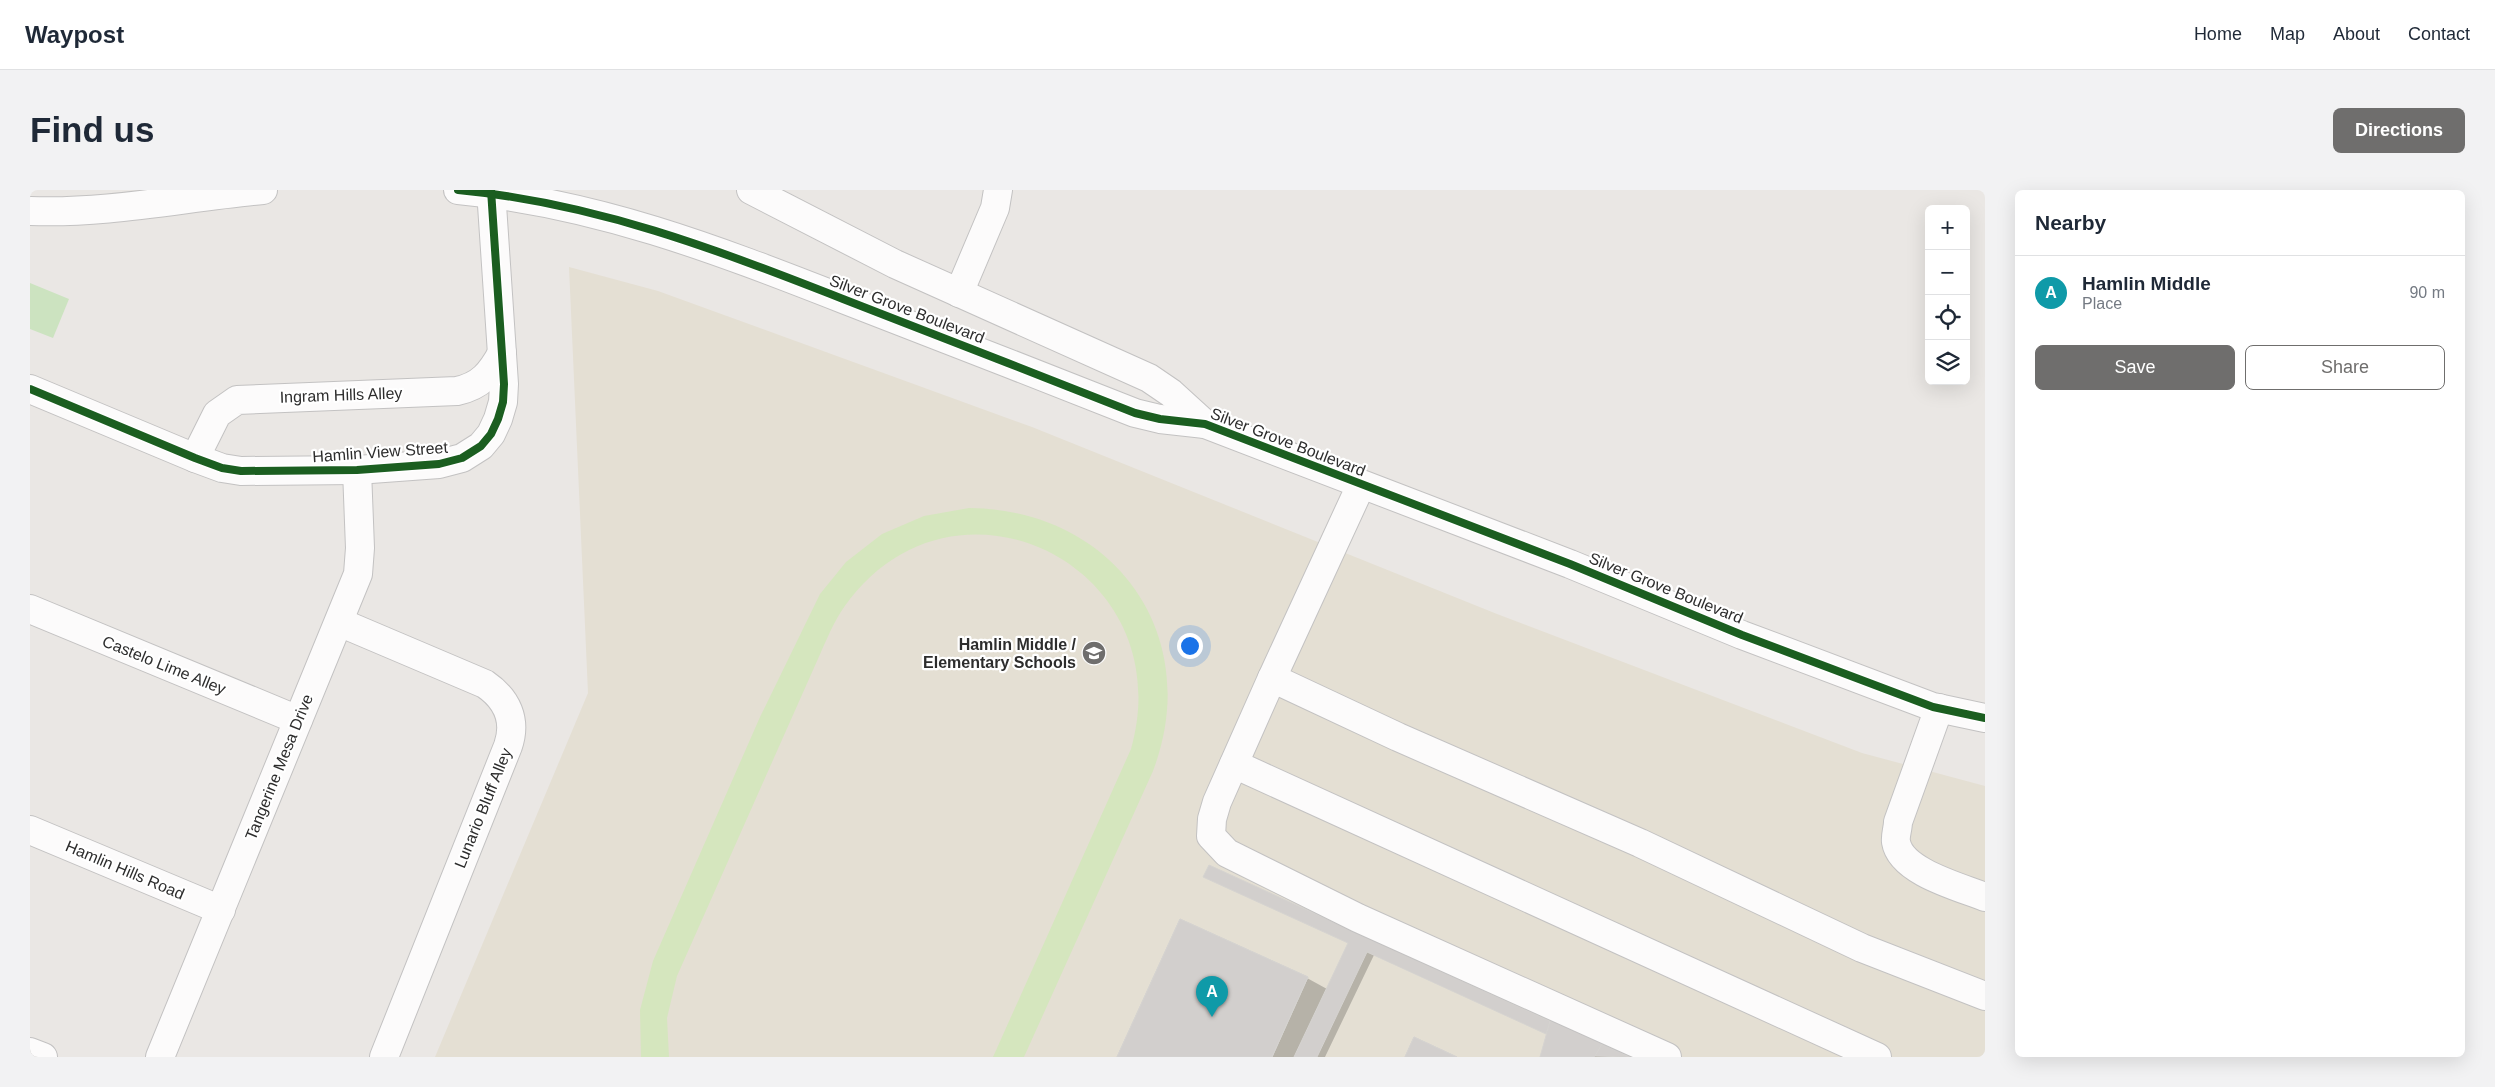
<!DOCTYPE html>
<meta charset="utf-8">
<style>
body{margin:0;font-family:Helvetica,sans-serif;background:#f2f2f3;color:#1f2937}
.controls{position:absolute;right:15px;top:15px;display:grid;overflow:hidden;border-radius:8px;box-shadow:0 5px 20px #0002}
.controls button{width:45px;height:45px;display:grid;place-items:center;padding:0;border:0;border-bottom:1px solid #e0e1e3;background:#fff;color:#1f2937;font:25px sans-serif}
.you{position:absolute;left:1159px;top:455px;width:18px;height:18px;margin:-12px;border:4px solid #fff;border-radius:50%;background:#1a73e8;box-shadow:0 0 0 8px #1a73e833}
.badge{display:grid;place-items:center;width:32px;height:32px;border-radius:50%;background:#6f6e6d;color:#fff;font-size:16px;font-weight:700}
.pin{position:absolute;translate:-50% -41px;filter:drop-shadow(0 1px 2px #0008)}
.pin::after{content:'';position:absolute;top:26px;width:18px;height:15px;background:inherit;clip-path:polygon(0 0,100% 0,50% 100%)}
.list{margin:0;padding:0;list-style:none}
h2{display:flex;justify-content:space-between;align-items:center;height:65px;margin:0;padding:0 20px;font-size:21px}
h2 small{font-size:16px;font-weight:400;color:#747a83}
.list li{display:grid;grid-template-columns:32px 1fr auto;gap:15px;align-items:center;box-sizing:border-box;height:75px;padding:0 20px;border-top:1px solid #e0e1e3}
.list b{display:block;font-size:19px;white-space:nowrap}
.list p{margin:0;font-size:16px;white-space:nowrap;color:#747a83}
.list em{font-size:16px;font-style:normal;color:#747a83}
.actions{display:flex;gap:10px;padding:15px 20px}
.actions a{flex:1;padding:11px 0;border:1px solid #6f6e6d;border-radius:8px;text-align:center;font-size:18px;color:#6f6e6d}
.actions .main{background:#6f6e6d;color:#fff}
.icon{flex:none;width:28px;height:28px;fill:none;stroke:currentColor;stroke-width:2;stroke-linecap:round;stroke-linejoin:round}
.map{position:relative;flex:none;width:1955px;height:867px;overflow:hidden;border-radius:8px}
header{display:flex;align-items:center;gap:30px;box-sizing:border-box;height:70px;padding:0 25px;background:#fff;border-bottom:1px solid #e0e1e3}
header strong{font-size:24px}
nav{display:flex;gap:28px;margin-inline-start:auto;font-size:18px}
.intro{display:flex;align-items:center;justify-content:space-between;box-sizing:border-box;height:120px;padding:0 30px}
h1{margin:0;font-size:35px}
.button{padding:12px 22px;border-radius:8px;background:#6f6e6d;color:#fff;font-size:18px;font-weight:700}
main{display:flex;gap:30px;padding:0 30px}
aside{flex:1;background:#fff;border-radius:8px;box-shadow:0 5px 20px #0002}
.map>svg:first-child{display:block}
.education{fill:#e4dfd3}
.green{fill:#cce3c0}
.pitch{fill:#d5e6be}
.shadow{fill:#0003}
.building{fill:#d2cfcd;stroke:#d5d3d0}
.lines{fill:none;stroke-linecap:round;stroke-linejoin:round}
.minor-casing{stroke:#c3c2c2;stroke-width:30}
.minor{stroke:#fcfbfb;stroke-width:28}
.cycleway-casing{stroke:#fff;stroke-width:11}
.cycleway{stroke:#1b5e20;stroke-width:8}
.labels{text-anchor:middle;dominant-baseline:central;stroke-width:4.5;stroke-linejoin:round;paint-order:stroke}
.street-label{font-size:16px;fill:#2d2d2d;stroke:#fff}
.poi-label{font-size:16px;font-weight:bold;fill:#2d2d2d;stroke:#fff;text-anchor:end}
</style>
<header>
<strong>Waypost</strong>
<nav><a>Home</a><a>Map</a><a>About</a><a>Contact</a></nav>
</header>
<div class="intro"><h1>Find us</h1><a class="button">Directions</a></div>
<main>
<div class="map">
<svg width="1955" height="867" viewBox="0 0 1955 867">
<rect width="100%" height="100%" fill="#eae7e4"/>
<path class="education" d="M539 77 628 101 1002 237 1467 424 1832 563 1955 596V867H405L558 503Z"/>
<path class="green" d="M0 93 39 109 23 148 0 139Z"/>
<path class="pitch" d="M939 318C1083 319 1175 444 1123 581L994 867H963L1101 559C1152 378 930 267 820 409 807 425 799 444 791 462L647 786 637 828 639 867H611L610 820 623 771 730 527 790 404 816 372 852 344 894 326Z"/>
<path class="shadow" d="M1180 677 1521 833 1597 859 1593 865 1597 867H1511L1518 844 1344 765 1295 867H1088L1277 788 1297 799 1319 753Z"/>
<g class="building">
<path d="M1179 675 1520 831 1516 844 1337 762 1287 867H1264L1318 753 1173 687Z"/>
<path d="M1150 729 1278 787 1242 867H1087Z"/>
<path d="M1150 729 1278 787 1242 867H1087Z"/>
<path d="M1523 821 1578 847 1564 867H1510Z"/>
<path d="M1384 847 1427 867H1375Z"/>
<path d="M1384 847 1427 867H1375Z"/>
<path d="M1572 854 1600 867 1565 866Z"/>
</g>
<g class="lines">
<g class="minor-casing">
<g id="minor">
<path d="M428 0C566 13 685 59 813 109 910 146 1008 185 1105 223L1130 229 1175 234 1540 374 1712 445 1903 517 1955 528"/>
<path d="M721 0 865 74 1119 188 1141 203 1175 234"/>
<path d="M0 21C79 24 155 7 233 0"/>
<path d="M929 103 965 18 968 0"/>
<path d="M0 199 165 268 192 278 211 281 327 280 409 274 432 268 451 256 461 244 468 229 473 212 474 194 461 0"/>
<path d="M165 268 187 224 207 210 427 201C451 196 461 183 472 163"/>
<path d="M1331 295 1242 488 1368 547 1610 653 1832 758 1955 806"/>
<path d="M0 419 268 530"/>
<path d="M309 432 455 494C477 509 487 530 478 556L354 867"/>
<path d="M1242 488 1187 612 1182 629 1181 646 1197 663 1328 728 1637 867"/>
<path d="M1909 518 1868 632C1868 638 1865 646 1866 652 1871 682 1930 697 1955 707"/>
<path d="M1204 574 1847 867"/>
<path d="M0 640 191 720"/>
<path d="M0 862 13 867"/>
<path d="M130 867 328 384 330 358 327 280"/>
</g>
</g>
<use href="#minor" class="minor"/>
<g class="cycleway-casing">
<g id="cycleway">
<path d="M428 0C566 13 685 59 813 109 910 146 1008 185 1105 223L1130 229 1175 234 1540 374 1712 445 1903 517 1955 528"/>
<path d="M0 199 165 268 192 278 211 281 327 280 409 274 432 268 451 256 461 244 468 229 473 212 474 194 461 0"/>
</g>
</g>
<use href="#cycleway" class="cycleway"/>
</g>
<defs>
<g id="school-disc" transform="scale(1.25)"><circle r="9.5" fill="#6f6e6d" stroke="#fff"/><path d="M0-5L7-2L0 1L-7-2ZM-4 1L0 2.5L4 1V4Q0 6-4 4Z" fill="#fff"/></g>
</defs>
<g fill-rule="evenodd">
<use href="#school-disc" x="1064" y="463"/>
</g>
<g class="labels">
<g class="street-label">
<text transform="translate(877 119) rotate(21)">Silver Grove Boulevard</text>
<text transform="translate(311 205) rotate(-2)">Ingram Hills Alley</text>
<text transform="translate(1258 252) rotate(21)">Silver Grove Boulevard</text>
<text transform="translate(350 262) rotate(-4)">Hamlin View Street</text>
<text transform="translate(1636 398) rotate(22)">Silver Grove Boulevard</text>
<text transform="translate(134 475) rotate(22)">Castelo Lime Alley</text>
<text transform="translate(249 577) rotate(-68)">Tangerine Mesa Drive</text>
<text transform="translate(453 618) rotate(-68)">Lunario Bluff Alley</text>
<text transform="translate(95 680) rotate(23)">Hamlin Hills Road</text>
</g>
<g class="poi-label">
<text x="1046" y="454">Hamlin Middle /<tspan x="1046" dy="18">Elementary Schools</tspan></text>
</g>
</g>
</svg>
<div class="controls">
<button>+</button>
<button>−</button>
<button><svg class="icon" aria-label="locate" viewBox="0 0 24 24"><circle cx="12" cy="12" r="6"/><path d="M12 2v4M12 18v4M2 12h4M18 12h4"/></svg></button>
<button><svg class="icon" aria-label="layers" viewBox="0 0 24 24"><path d="M12 4l9 5-9 5-9-5zM3 14l9 5 9-5"/></svg></button>
</div>
<div class="you"></div>
<div class="pin badge" style="left:1182px;top:827px;background:#0f9aa8">A</div>
</div>
<aside>
<h2>Nearby<small></small></h2>
<ul class="list">
<li><span class="badge" style="background:#0f9aa8">A</span><div><b>Hamlin Middle</b><p>Place</p></div><em>90 m</em></li>
</ul>
<div class="actions"><a class="main">Save</a><a>Share</a></div>
</aside>
</main>
